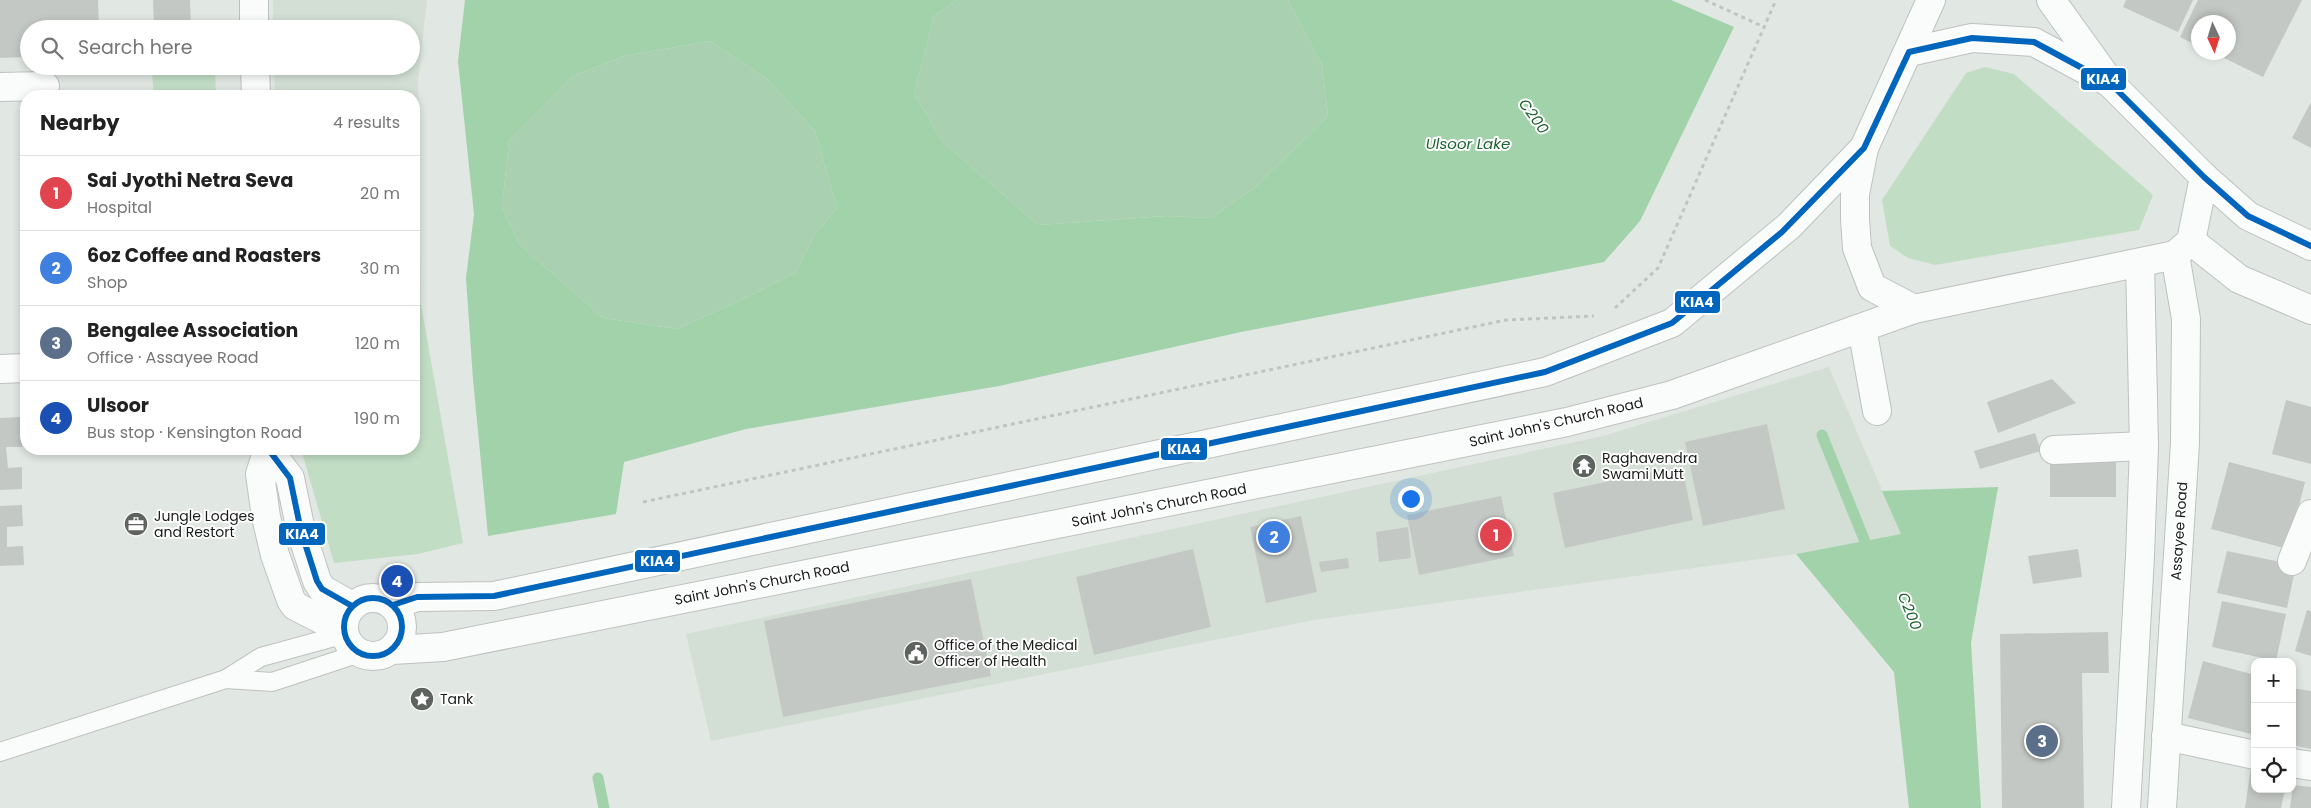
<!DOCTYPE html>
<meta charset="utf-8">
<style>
body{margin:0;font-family:Poppins,sans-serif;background:#f2f2f2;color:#222}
.controls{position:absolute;right:15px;bottom:15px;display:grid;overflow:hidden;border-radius:10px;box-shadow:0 2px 8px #0003}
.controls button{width:45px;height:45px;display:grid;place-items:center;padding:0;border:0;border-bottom:1px solid #e0e0e0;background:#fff;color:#222;font:25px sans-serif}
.compass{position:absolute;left:2191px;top:15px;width:45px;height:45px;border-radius:50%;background:#fff;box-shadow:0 2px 8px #0003;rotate:176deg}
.you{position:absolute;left:1410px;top:498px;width:18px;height:18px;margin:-12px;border:4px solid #fff;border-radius:50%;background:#1a73e8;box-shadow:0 0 0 8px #1a73e833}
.badge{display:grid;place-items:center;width:32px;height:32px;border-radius:50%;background:#5e635f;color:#fff;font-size:16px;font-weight:700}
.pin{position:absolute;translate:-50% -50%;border:2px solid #fff;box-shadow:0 1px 5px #0006}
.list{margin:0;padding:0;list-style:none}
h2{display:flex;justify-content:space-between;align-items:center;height:65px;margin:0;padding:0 20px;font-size:21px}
h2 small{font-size:16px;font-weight:400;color:#767676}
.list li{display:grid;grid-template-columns:32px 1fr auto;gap:15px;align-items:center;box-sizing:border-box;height:75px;padding:0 20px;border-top:1px solid #e0e0e0}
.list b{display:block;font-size:19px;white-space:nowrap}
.list p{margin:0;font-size:16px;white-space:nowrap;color:#767676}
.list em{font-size:16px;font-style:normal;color:#767676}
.icon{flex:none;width:28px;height:28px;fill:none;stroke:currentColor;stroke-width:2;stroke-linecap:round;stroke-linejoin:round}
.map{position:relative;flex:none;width:2311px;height:808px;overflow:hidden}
.search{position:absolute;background:#fff;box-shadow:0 2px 8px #0003;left:20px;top:20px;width:400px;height:55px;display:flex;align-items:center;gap:12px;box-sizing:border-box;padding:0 18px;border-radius:28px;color:#767676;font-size:19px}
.panel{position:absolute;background:#fff;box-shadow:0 2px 8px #0003;left:20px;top:90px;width:400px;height:365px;border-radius:20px}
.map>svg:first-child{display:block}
.built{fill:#d3dfd4}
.green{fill:#c1dec5}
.forest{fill:#a9d0b0}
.water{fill:#a1d2a9;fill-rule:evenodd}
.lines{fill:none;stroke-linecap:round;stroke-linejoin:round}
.stream{stroke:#a1d2a9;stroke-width:11}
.building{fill:#c4c8c4}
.lane-casing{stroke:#bec2be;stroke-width:20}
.street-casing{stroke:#bec2be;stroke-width:30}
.secondary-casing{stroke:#bec2be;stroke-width:30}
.path{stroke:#c1c5c1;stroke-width:3;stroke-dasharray:4 4;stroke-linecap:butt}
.lane{stroke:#fafbfb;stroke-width:18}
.street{stroke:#fafbfb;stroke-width:28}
.secondary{stroke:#fafbfb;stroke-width:28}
.bus-1-casing{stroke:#fff;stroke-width:10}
.bus-1{stroke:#0065bd;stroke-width:6}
.labels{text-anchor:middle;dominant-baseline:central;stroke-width:4;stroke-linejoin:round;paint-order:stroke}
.street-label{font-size:14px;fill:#181c18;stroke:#fff}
.poi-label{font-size:14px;fill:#181c18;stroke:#fff;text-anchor:start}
.water-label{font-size:15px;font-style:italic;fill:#1c632f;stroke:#fff}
.line-badge{stroke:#fff;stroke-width:2}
.badge-label{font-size:14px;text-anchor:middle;font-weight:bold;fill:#fff}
</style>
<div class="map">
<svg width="2311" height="808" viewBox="0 0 2311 808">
<rect width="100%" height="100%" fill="#e1e7e2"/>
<g class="built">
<path d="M273 0H427L418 81 421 304H414V96H275L274 66H411V29H273Z"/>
<path d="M1829 367 1901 534 1796 554 1314 620 711 741 686 634 1603 436Z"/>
</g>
<g class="green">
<path d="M1985 67 2014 74 2153 195 2139 230 1935 265 1908 258 1890 246 1882 200 1966 73Z"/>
<path d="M215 70 216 96H154L152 73Z"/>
<path d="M414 304H421L463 543 418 554 334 563 301 449H414Z"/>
</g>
<g class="forest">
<path d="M957 0H1288L1322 65 1328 116 1253 189 1211 218 1166 216 1038 225 943 142 914 94 934 16Z"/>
<path d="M710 41 765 77 815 131 837 208 814 236 795 273 754 294 677 329 603 318 519 244 502 207 509 141 573 76 624 56Z"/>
</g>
<g class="water">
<path d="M465 0H957L934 16 914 94 943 142 1038 225 1166 216 1211 218 1253 189 1328 116 1322 65 1288 0H1671L1734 27 1640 221 1604 262 1241 332 999 386 746 429 624 462 616 514 488 536 473 379 466 278 474 214 458 61ZM710 41 765 77 815 131 837 208 814 236 795 273 754 294 677 329 603 318 519 244 502 207 509 141 573 76 624 56Z"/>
<path d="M1998 487 1971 643 1981 808H1909L1894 672 1796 554 1901 534 1882 491Z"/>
</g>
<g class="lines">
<g class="stream">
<path d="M1822 435 1870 554"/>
<path d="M598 778 604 808"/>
</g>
</g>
<g class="building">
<path d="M0 0H98L99 29H29V57L0 58Z"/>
<path d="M153 0H190L191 29H154Z"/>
<path d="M2126 0H2193L2178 32 2123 7Z"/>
<path d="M2198 0H2302L2263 77 2212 52H2228V22H2198V46L2180 37Z"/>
<path d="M2311 102V148L2292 138Z"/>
<path d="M2052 379 2076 403 1998 433 1987 402Z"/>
<path d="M2286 400 2311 407V464L2272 454Z"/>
<path d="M21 417 22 447H6L8 468 22 467V489L0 490V418Z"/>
<path d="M1767 424 1785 509 1703 526 1685 442Z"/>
<path d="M2035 433 2041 451 1980 469 1974 451Z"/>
<rect x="2050" y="462" width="66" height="35"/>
<path d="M2229 462 2305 482 2288 549 2211 529Z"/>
<path d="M1682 466 1693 520 1565 548 1553 493Z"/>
<path d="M1501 496 1514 556 1419 575 1407 515Z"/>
<path d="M22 505 23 526 7 527V547L23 546 24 565 0 566V506Z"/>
<path d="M1301 516 1317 592 1266 603 1250 527Z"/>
<path d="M1408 527 1411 558 1379 562 1376 532Z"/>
<path d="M1193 549 1211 627 1094 655 1076 577Z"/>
<path d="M2078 549 2082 577 2033 584 2028 556Z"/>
<path d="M2227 551 2296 565 2287 608 2217 593Z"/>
<path d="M1348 558 1349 568 1321 572 1319 562Z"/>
<path d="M971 579 991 676 783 717 764 621Z"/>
<path d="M2222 601 2286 614 2276 661 2212 647Z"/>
<path d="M2307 610 2311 611V656L2295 651Z"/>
<path d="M2108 632 2109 673H2082L2084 808H2002L2000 634Z"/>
<path d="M2203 661 2255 675V735L2188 718Z"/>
<path d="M2292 688 2311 691V749L2292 745Z"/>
<path d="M2251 767 2255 768V789H2285L2281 808H2245Z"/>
<path d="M2293 785 2311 787V808H2290Z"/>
</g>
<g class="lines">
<g class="lane-casing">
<g id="lane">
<path d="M226 679 272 682 360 653"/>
<path d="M0 752 226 679 261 657 345 634"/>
</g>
</g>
<g class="street-casing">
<g id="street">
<path d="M0 87 45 86"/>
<path d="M1862 328 1877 411"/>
<path d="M0 369 26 368"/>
<path d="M2054 450 2144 446"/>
<path d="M2292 561 2311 514"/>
<path d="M2166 736 2255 755"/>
<path d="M2292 763 2311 766"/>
</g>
</g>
<g class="secondary-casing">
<g id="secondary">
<path d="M254 0V29"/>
<path d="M1931 0 1864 148 1855 194V219L1857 248 1872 287 1914 309 2175 255 2191 241 2204 177"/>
<path d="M2051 0 2107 78"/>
<path d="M1909 52 1972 38 2034 42 2110 83 2204 177 2248 216 2311 246"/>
<path d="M255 66 256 96"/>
<path d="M2191 241 2239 279 2311 310"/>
<path d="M268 449 260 474 266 517 275 555 291 600 295 606 344 631"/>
<path d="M268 449 290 478 301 531 317 581 322 589 352 606"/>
<circle cx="373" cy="627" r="29"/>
<path d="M393 605 417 597 494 596 1545 372 1672 323 1789 226 1864 148"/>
<path d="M392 650 443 647 1567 422 1672 395 1914 309"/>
<path d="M2126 808 2140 556 2144 446 2140 263"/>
<path d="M2162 808 2185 443 2186 319 2175 255"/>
</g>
</g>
<g class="path">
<path d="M1705 0 1764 27"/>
<path d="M1615 308 1658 268 1776 0"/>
<path d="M643 502 1506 320 1594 316"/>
</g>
<use href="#lane" class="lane"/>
<use href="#street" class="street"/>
<use href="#secondary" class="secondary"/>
<g class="bus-1-casing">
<g id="bus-1">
<path d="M268 449 290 478 301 531 317 581 322 589 352 606"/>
<circle cx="373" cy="627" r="29"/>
<path d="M393 605 417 597 494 596 1545 372 1672 323 1782 232 1864 148 1909 52 1972 38 2034 42 2110 83 2204 177 2248 216 2311 246"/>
</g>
</g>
<use href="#bus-1" class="bus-1"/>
</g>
<defs>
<g id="temple-disc" transform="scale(1.25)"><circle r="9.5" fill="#5e635f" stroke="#fff"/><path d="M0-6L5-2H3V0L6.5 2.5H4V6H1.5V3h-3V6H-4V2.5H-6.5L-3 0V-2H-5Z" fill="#fff"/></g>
<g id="office-disc" transform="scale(1.25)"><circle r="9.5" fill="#5e635f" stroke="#fff"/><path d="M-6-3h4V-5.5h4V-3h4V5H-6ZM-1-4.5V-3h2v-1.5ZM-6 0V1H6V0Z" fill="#fff"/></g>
<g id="civic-disc" transform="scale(1.25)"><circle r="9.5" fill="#5e635f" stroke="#fff"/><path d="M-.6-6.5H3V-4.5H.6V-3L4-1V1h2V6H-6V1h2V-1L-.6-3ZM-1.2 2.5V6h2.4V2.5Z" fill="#fff"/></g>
<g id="sight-disc" transform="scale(1.25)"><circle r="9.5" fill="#5e635f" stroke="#fff"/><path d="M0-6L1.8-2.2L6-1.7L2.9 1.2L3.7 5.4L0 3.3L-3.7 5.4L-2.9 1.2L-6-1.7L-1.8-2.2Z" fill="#fff"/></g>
</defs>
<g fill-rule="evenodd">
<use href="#temple-disc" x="1584" y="466"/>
<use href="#office-disc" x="136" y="524"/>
<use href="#civic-disc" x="916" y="653"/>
<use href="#sight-disc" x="422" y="699"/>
</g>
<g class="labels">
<g class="street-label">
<text transform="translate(1556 422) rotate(-13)">Saint John's Church Road</text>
<text transform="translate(1159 505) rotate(-11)">Saint John's Church Road</text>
<text transform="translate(2179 531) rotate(-86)">Assayee Road</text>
<text transform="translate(762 583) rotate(-11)">Saint John's Church Road</text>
</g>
<g class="poi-label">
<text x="1602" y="458">Raghavendra<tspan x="1602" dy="16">Swami Mutt</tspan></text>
<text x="154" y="516">Jungle Lodges<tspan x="154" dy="16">and Restort</tspan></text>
<text x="934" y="645">Office of the Medical<tspan x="934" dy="16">Officer of Health</tspan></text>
<text x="440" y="699">Tank</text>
</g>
<g class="water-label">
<text transform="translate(1534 116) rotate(54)">C200</text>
<text x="1468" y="143">Ulsoor Lake</text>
<text transform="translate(1910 611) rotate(68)">C200</text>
</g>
</g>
<g class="line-badge">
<rect x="2080" y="67" width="47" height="24" rx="5" fill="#0065bd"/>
<rect x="1674" y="290" width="47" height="24" rx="5" fill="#0065bd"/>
<rect x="1160" y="437" width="48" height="24" rx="5" fill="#0065bd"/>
<rect x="278" y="522" width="48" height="24" rx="5" fill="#0065bd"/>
<rect x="634" y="549" width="47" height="24" rx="5" fill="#0065bd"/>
</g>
<g class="badge-label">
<text x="2103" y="84">KIA4</text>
<text x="1697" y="307">KIA4</text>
<text x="1184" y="454">KIA4</text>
<text x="302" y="539">KIA4</text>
<text x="657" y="566">KIA4</text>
</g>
</svg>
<div class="controls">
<button>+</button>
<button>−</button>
<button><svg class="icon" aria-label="locate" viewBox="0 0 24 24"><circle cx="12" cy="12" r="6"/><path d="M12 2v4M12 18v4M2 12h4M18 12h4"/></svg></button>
</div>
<svg class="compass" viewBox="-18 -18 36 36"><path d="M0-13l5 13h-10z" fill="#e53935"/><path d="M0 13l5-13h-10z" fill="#767676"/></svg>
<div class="you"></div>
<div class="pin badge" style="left:1496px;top:535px;background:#e0444e">1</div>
<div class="pin badge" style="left:1274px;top:537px;background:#3f7fe0">2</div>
<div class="pin badge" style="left:2042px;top:741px;background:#5c6f8a">3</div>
<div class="pin badge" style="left:397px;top:581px;background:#1a4fb4">4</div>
<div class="search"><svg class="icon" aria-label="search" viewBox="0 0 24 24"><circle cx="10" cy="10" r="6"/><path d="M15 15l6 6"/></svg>Search here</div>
<section class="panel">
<h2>Nearby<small>4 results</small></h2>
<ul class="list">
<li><span class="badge" style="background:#e0444e">1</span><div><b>Sai Jyothi Netra Seva</b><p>Hospital</p></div><em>20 m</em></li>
<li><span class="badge" style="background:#3f7fe0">2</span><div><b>6oz Coffee and Roasters</b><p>Shop</p></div><em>30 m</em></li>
<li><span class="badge" style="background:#5c6f8a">3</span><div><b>Bengalee Association</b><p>Office · Assayee Road</p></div><em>120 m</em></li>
<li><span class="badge" style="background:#1a4fb4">4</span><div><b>Ulsoor</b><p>Bus stop · Kensington Road</p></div><em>190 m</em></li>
</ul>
</section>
</div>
